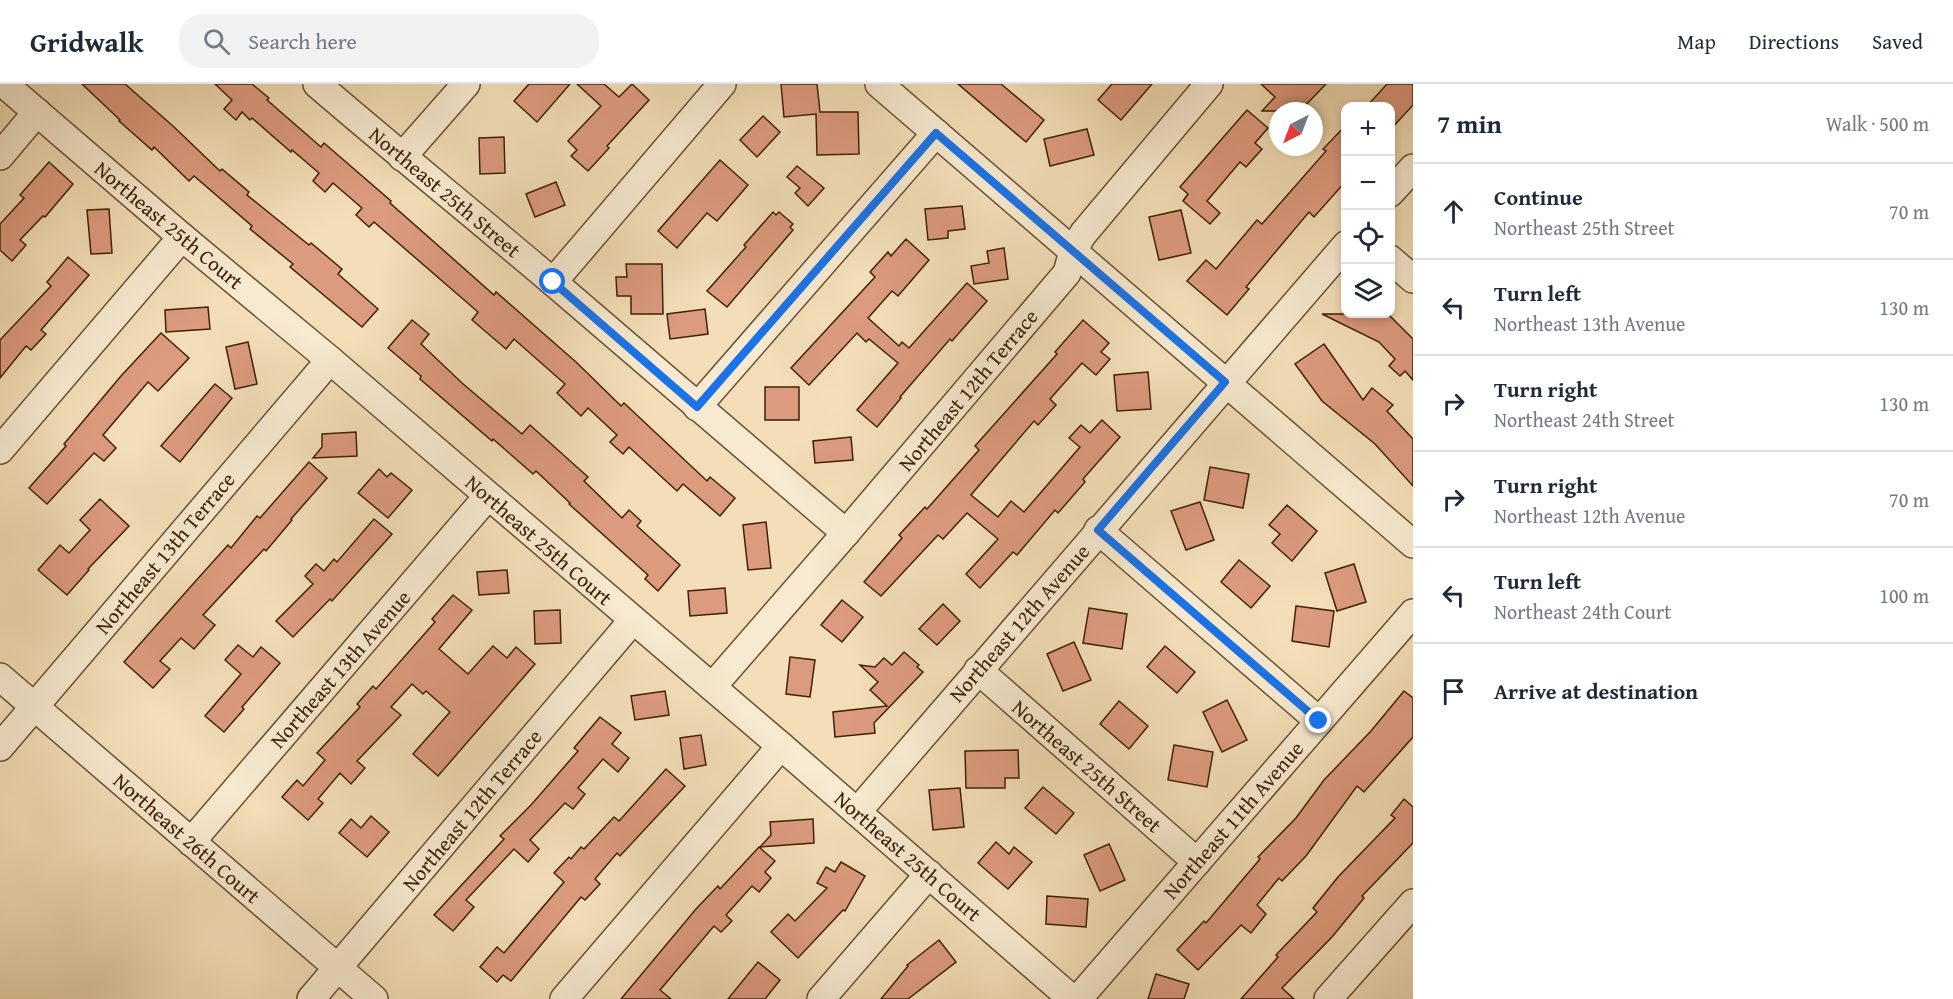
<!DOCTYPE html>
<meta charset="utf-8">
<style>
body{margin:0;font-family:"Gentium Book Plus",serif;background:#f2f2f3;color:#1f2937}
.controls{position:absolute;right:18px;top:18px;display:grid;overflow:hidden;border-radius:12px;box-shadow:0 3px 9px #0003}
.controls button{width:54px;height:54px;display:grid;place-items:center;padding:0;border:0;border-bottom:2px solid #e0e1e3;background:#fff;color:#1f2937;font:30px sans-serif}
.compass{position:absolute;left:1269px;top:18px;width:54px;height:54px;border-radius:50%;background:#fff;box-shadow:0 3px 9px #0003;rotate:222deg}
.stop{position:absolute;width:18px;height:18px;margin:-14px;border:4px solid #1a73e8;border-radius:50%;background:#fff}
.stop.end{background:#1a73e8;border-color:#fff;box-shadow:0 2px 6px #0008}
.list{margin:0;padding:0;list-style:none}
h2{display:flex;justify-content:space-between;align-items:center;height:78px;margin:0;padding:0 24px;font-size:26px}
h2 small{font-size:20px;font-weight:400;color:#747a83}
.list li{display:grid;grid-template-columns:39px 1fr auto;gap:18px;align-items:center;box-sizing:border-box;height:96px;padding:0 24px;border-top:2px solid #e0e1e3}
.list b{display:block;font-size:22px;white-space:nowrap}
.list p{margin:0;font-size:20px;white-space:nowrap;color:#747a83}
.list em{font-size:20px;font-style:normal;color:#747a83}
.icon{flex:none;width:33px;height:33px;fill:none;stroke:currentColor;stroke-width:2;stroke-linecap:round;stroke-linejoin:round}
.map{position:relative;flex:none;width:1413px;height:915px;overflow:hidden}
header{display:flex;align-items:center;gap:36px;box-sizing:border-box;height:84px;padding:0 30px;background:#fff;border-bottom:2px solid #e0e1e3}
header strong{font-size:28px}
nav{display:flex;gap:33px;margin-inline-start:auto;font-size:21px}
.search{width:420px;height:54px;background:#f2f2f3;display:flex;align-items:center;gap:15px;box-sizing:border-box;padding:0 21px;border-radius:24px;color:#747a83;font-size:22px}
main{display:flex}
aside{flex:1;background:#fff}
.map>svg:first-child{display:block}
.building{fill:#dc9a7e;stroke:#3f2105;stroke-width:1.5}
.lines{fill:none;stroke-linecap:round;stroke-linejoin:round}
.minor-casing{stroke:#6c5032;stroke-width:30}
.minor{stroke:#f7ead0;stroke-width:27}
.route{stroke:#1a73e8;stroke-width:8}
.labels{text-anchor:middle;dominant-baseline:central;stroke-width:6;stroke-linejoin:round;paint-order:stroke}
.street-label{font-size:21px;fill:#3f2105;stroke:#f7ead0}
</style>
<header>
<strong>Gridwalk</strong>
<div class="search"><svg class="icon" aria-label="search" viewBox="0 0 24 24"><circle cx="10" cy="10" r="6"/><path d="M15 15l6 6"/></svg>Search here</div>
<nav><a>Map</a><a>Directions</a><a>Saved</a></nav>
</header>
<main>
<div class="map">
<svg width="1413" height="915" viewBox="0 0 1413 915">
<rect width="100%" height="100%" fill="#f3deb7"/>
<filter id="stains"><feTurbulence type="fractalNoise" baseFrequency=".00333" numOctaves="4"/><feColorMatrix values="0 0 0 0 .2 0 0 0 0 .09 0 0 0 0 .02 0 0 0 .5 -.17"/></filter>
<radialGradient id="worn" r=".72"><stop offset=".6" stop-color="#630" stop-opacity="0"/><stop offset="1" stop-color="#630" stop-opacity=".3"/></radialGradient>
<g class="building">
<path d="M82 0H125L173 42 220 87 222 85 249 108 247 111 309 161 311 159 342 185 338 190 378 225 362 243 290 183 293 180 250 145 252 142 194 92 189 97 154 63 152 66 119 37 120 36Z"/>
<path d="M215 0H252L269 14 267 16 321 63 324 59 391 117 390 119 494 211 496 208 576 278 621 322 624 319 707 397 710 393 735 414 720 432 683 400 677 407 629 363 623 370 610 358 617 351 588 324 581 332 557 309 565 300 514 255 506 265 472 236 478 228 374 138 369 143 356 131 362 124 333 99 325 108 313 97 319 89 292 66 291 68 252 34 250 36 242 28 236 36 224 25 232 16Z"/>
<path d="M529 0H570L537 38 514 17Z"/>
<path d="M577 0H604L619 13 632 0 649 16 607 62 609 64 588 87 571 72 577 66 568 57 601 22Z"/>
<path d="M781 0H817L820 28H858L859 70 817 71 816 30 784 33Z"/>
<path d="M958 0H1001L1044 36 1026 58Z"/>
<path d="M1112 0H1152L1121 36 1098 16Z"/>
<path d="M1261 0H1326L1302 25 1297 20 1290 27H1262L1275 13Z"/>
<path d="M1387 0H1413V21L1390 46V22H1367Z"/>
<path d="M1247 26 1268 44 1255 59 1262 65 1246 83 1240 78 1207 117 1220 129 1210 140 1183 117 1188 110 1180 103Z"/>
<path d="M763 32 780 48 757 73 740 56Z"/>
<path d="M1346 41V97L1314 133 1309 128 1246 203 1249 205 1227 231 1187 197 1206 176 1216 185 1257 136 1262 140 1326 67 1323 65Z"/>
<path d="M1087 45 1094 71 1050 82 1044 55Z"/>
<path d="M504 53 505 89 480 90 479 54Z"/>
<path d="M720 76 748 101 717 137 707 129 677 164 658 147Z"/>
<path d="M49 78 73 100 45 133 43 132 20 156 26 161 12 177 0 166V140L24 114 20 111Z"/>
<path d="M797 82 824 104 808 122 795 109 800 104 787 93Z"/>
<path d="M556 98 565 121 535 133 526 110Z"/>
<path d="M962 122 965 145 948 147V154L928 156 925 125Z"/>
<path d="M109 125 112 169 91 170 87 126Z"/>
<path d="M1181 126 1191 169 1159 176 1149 133Z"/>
<path d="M773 128 776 131 779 128 793 140 790 143 793 146 727 223 707 207 746 163 744 161Z"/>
<path d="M906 155 929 176 898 212 892 207 868 234 899 262 902 258 909 264 967 199 987 217 952 257 950 255 900 313 901 314 877 343 857 326 898 279 869 255 866 258 857 249 809 301 791 284 875 193 870 188 888 168 891 172Z"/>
<path d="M1004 164 1008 195 974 200 971 182 989 179 987 167Z"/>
<path d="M68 173 89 191 41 246 46 250 31 266 26 262 0 294V256L51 202 47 198Z"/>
<path d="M626 180H662L663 230H631V212H617L616 193H627Z"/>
<path d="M208 223 210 245 166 248 165 226Z"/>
<path d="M705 225 708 250 670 255 667 230Z"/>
<path d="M1322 230H1388L1413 255V296L1405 287 1400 292 1389 282 1395 275 1379 258Z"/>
<path d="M412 236 429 250 421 260 462 299 522 350 530 341 588 393 584 397 622 434 629 426 641 437 637 442 680 481 658 507 645 495 648 491 569 420 570 419 536 387 533 390 493 355 492 357 420 295 421 292 388 264Z"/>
<path d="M1083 236 1109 259 1101 268 1110 275 1096 291 1082 279 1050 315 1056 321 1038 341 1034 337 971 411 998 433 1011 417 1024 428 1080 363 1069 354 1081 341 1090 349 1102 336 1120 353 1083 395 1085 398 1058 429 1055 426 1017 471 1013 468 980 504 966 490 998 455 967 429 943 455 938 451 881 512 864 498 902 454 899 451 925 423 927 425 979 366 975 362 1057 270 1055 268Z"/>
<path d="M161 249 189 274 158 307 148 298 103 351 116 364 104 377 94 369 47 420 29 404 66 362 64 360 121 292Z"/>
<path d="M248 258 257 300 235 305 226 263Z"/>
<path d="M1324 260 1363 316 1372 304 1393 321 1387 327 1413 355V402L1375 360 1322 317 1295 280Z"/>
<path d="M1148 288 1151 325 1117 327 1114 291Z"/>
<path d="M215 300 232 314 180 378 161 362Z"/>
<rect x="765" y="303" width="34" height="33"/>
<path d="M356 348 357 372 313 374 322 363V350Z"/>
<path d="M851 353 853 376 815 379 813 357Z"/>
<path d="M309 378 327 394 291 435 292 436 266 467 264 465 203 531 215 541 194 565 181 554 160 577 170 585 153 604 124 578 193 500 228 461 231 464 257 432 260 434Z"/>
<path d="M1210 383 1249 390 1243 424 1204 416Z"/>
<path d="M379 385 387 393 391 389 412 406 388 434 358 409Z"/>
<path d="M100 415 129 442 88 485 89 486 67 511 38 486 60 461 69 469 90 446 80 436Z"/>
<path d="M1200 418 1214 456 1186 466 1171 427Z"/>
<path d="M1287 421 1317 447 1292 477 1272 459 1280 450 1269 441Z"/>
<path d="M374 435 392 450 332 517 330 515 293 553 276 537 313 500 305 492 316 480 324 487 334 475 337 478Z"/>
<path d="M766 438 771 484 748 486 743 441Z"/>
<path d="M1239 476 1270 502 1251 524 1221 498Z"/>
<path d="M1354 480 1366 518 1337 527 1325 489Z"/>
<path d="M507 486 509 509 479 511 477 488Z"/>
<path d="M725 504 727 529 690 532 688 507Z"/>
<path d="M453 511 472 526 439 565 468 590 493 562 507 574 516 563 535 580 438 692 413 670 450 628 426 607 423 610 412 600 391 623 401 631 357 677 365 684 351 700 340 689 318 715 323 719 308 736 282 713 297 696 303 702 325 676 317 669 360 623 357 620 373 602 376 605 435 538 432 535Z"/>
<path d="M842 516 863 533 842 558 821 541Z"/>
<path d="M943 520 960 537 937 561 919 545Z"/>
<path d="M1296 522 1334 527 1329 563 1292 557Z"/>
<path d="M1089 524 1127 530 1122 565 1083 559Z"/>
<path d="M560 526 561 559 535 560 534 527Z"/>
<path d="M1074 558 1091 596 1063 607 1047 570Z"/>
<path d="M238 561 253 573 261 563 280 579 242 623 244 625 224 648 205 632 241 590 225 576Z"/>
<path d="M1165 562 1195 588 1177 609 1147 583Z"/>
<path d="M904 568 919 581 917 583 923 588 874 639 875 649 835 653 833 628 887 622 870 606 878 598 860 581 875 583 884 574 892 581Z"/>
<path d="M790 573 815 576 810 613 786 610Z"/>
<path d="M665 607 669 631 635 636 631 612Z"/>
<path d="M1404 607 1413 614V653L1364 708 1357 702 1306 772 1282 797 1279 794 1257 821 1266 830 1251 849 1241 841 1198 886 1177 866 1204 837 1206 839 1260 775 1258 773 1296 734 1324 696 1371 647Z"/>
<path d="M1227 616 1247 656 1222 668 1203 628Z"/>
<path d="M1119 617 1148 642 1129 665 1100 640Z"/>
<path d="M600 633 621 649 612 660 629 674 618 688 603 675 578 704 585 710 573 725 565 719 530 756 539 765 528 778 514 765 466 816 474 823 453 847 434 831 504 755 500 752 531 721 578 667 574 664Z"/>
<path d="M701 651 706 681 684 685 680 654Z"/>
<path d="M1174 661 1213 668 1207 703 1168 696Z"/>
<path d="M1018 666 1019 694H1005V704H966L965 667Z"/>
<path d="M666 685 685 702 620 772 617 769 595 795 600 800 585 816 581 813 511 897 503 891 497 898 480 883 497 863 504 869 564 798 554 789 569 773 571 775 581 763 584 765 614 733 619 737Z"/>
<path d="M1043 703 1074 729 1056 750 1025 724Z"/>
<path d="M960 704 964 743 933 746 929 706Z"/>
<path d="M1404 715 1413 723V759L1362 812 1364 814 1332 853 1282 904 1294 915H1241L1278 873 1276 871 1317 828 1313 824 1338 793 1395 734 1391 731Z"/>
<path d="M371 732 389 748 367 773 339 749 351 735 361 744Z"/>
<path d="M813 735 814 759 760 763 771 751 770 738Z"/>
<path d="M996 758 1009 770 1014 763 1032 778 1008 805 978 779Z"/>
<path d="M1109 760 1125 796 1100 807 1084 771Z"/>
<path d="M759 763 775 777 765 788 771 794 759 808 752 802 726 831 732 837 721 848 714 842 660 906 671 915H621L696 825 718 802 720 805Z"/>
<path d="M841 778 865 792 845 827 843 826 798 874 771 848 788 830 795 837 827 804 817 799 826 783 835 788Z"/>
<path d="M1047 812 1088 815 1086 843 1046 840Z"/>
<path d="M939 856 956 878 908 915H881L908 882 907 881Z"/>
<path d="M758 878 780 896 765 915H728Z"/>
<path d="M1156 890 1189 900 1184 915H1148Z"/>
</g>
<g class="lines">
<g class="minor-casing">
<g id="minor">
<path d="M4 0 182 153 330 276 781 662 1072 915"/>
<path d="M317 0C395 67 475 132 553 198 651 282 748 366 846 449"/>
<path d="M879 0 1413 460"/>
<path d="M0 72 37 28"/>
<path d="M402 73 466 0"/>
<path d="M1390 109 1413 84"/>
<path d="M1390 175 1413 195"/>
<path d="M553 198 722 0"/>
<path d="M697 323 936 49"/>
<path d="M0 366 182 153"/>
<path d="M1098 446 1319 637"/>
<path d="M978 586 1197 778"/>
<path d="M0 593 374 915"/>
<path d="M712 603 846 449 1067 189 1073 167 1083 150 1209 0"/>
<path d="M0 663 330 276"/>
<path d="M857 728 1346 161"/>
<path d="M191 758 488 412"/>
<path d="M311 915 633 536"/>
<path d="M564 915 781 662"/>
<path d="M821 915 929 790"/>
<path d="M1078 915 1413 529"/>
<path d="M1328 915 1413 819"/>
</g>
</g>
<use href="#minor" class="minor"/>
</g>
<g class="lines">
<path class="route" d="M553 198 697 323 936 49 1225 298 1098 446 1319 637"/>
</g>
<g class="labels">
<g class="street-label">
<text transform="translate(445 108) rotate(40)">Northeast 25th Street</text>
<text transform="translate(169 141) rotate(40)">Northeast 25th Court</text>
<text transform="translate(968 306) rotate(-50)">Northeast 12th Terrace</text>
<text transform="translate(539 456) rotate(41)">Northeast 25th Court</text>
<text transform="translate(165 469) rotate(-50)">Northeast 13th Terrace</text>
<text transform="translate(1019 539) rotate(-49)">Northeast 12th Avenue</text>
<text transform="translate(340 585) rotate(-49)">Northeast 13th Avenue</text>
<text transform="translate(1087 682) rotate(41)">Northeast 25th Street</text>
<text transform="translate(472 726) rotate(-50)">Northeast 12th Terrace</text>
<text transform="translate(1233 736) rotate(-49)">Northeast 11th Avenue</text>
<text transform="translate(187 754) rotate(41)">Northeast 26th Court</text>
<text transform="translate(908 772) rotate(41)">Northeast 25th Court</text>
</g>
</g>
<rect width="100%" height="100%" filter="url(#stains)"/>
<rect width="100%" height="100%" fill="url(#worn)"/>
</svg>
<div class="controls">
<button>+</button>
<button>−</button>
<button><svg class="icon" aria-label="locate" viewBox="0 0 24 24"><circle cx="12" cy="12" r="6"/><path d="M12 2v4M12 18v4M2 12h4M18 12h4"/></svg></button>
<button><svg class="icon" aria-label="layers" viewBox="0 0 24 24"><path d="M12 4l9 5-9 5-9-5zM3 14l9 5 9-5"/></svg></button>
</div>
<svg class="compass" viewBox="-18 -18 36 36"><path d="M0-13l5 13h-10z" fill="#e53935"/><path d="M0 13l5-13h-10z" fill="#747a83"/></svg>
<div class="stop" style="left:553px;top:198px"></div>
<div class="stop end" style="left:1319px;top:637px"></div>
</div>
<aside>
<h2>7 min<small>Walk · 500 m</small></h2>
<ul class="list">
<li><svg class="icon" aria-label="ahead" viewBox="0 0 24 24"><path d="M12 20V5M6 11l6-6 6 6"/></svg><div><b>Continue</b><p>Northeast 25th Street</p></div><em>70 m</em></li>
<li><svg class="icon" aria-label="left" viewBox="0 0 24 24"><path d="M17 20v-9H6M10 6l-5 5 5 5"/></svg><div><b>Turn left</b><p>Northeast 13th Avenue</p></div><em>130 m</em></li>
<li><svg class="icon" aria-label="right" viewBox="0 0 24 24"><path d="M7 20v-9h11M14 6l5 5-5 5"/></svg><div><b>Turn right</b><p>Northeast 24th Street</p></div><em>130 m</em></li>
<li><svg class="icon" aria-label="right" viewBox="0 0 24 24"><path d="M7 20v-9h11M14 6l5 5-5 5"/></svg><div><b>Turn right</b><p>Northeast 12th Avenue</p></div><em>70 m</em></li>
<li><svg class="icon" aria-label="left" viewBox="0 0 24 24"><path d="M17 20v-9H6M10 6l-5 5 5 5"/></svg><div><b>Turn left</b><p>Northeast 24th Court</p></div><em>100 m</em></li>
<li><svg class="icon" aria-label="arrive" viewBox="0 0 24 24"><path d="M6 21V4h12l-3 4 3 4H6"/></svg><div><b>Arrive at destination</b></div></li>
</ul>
</aside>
</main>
